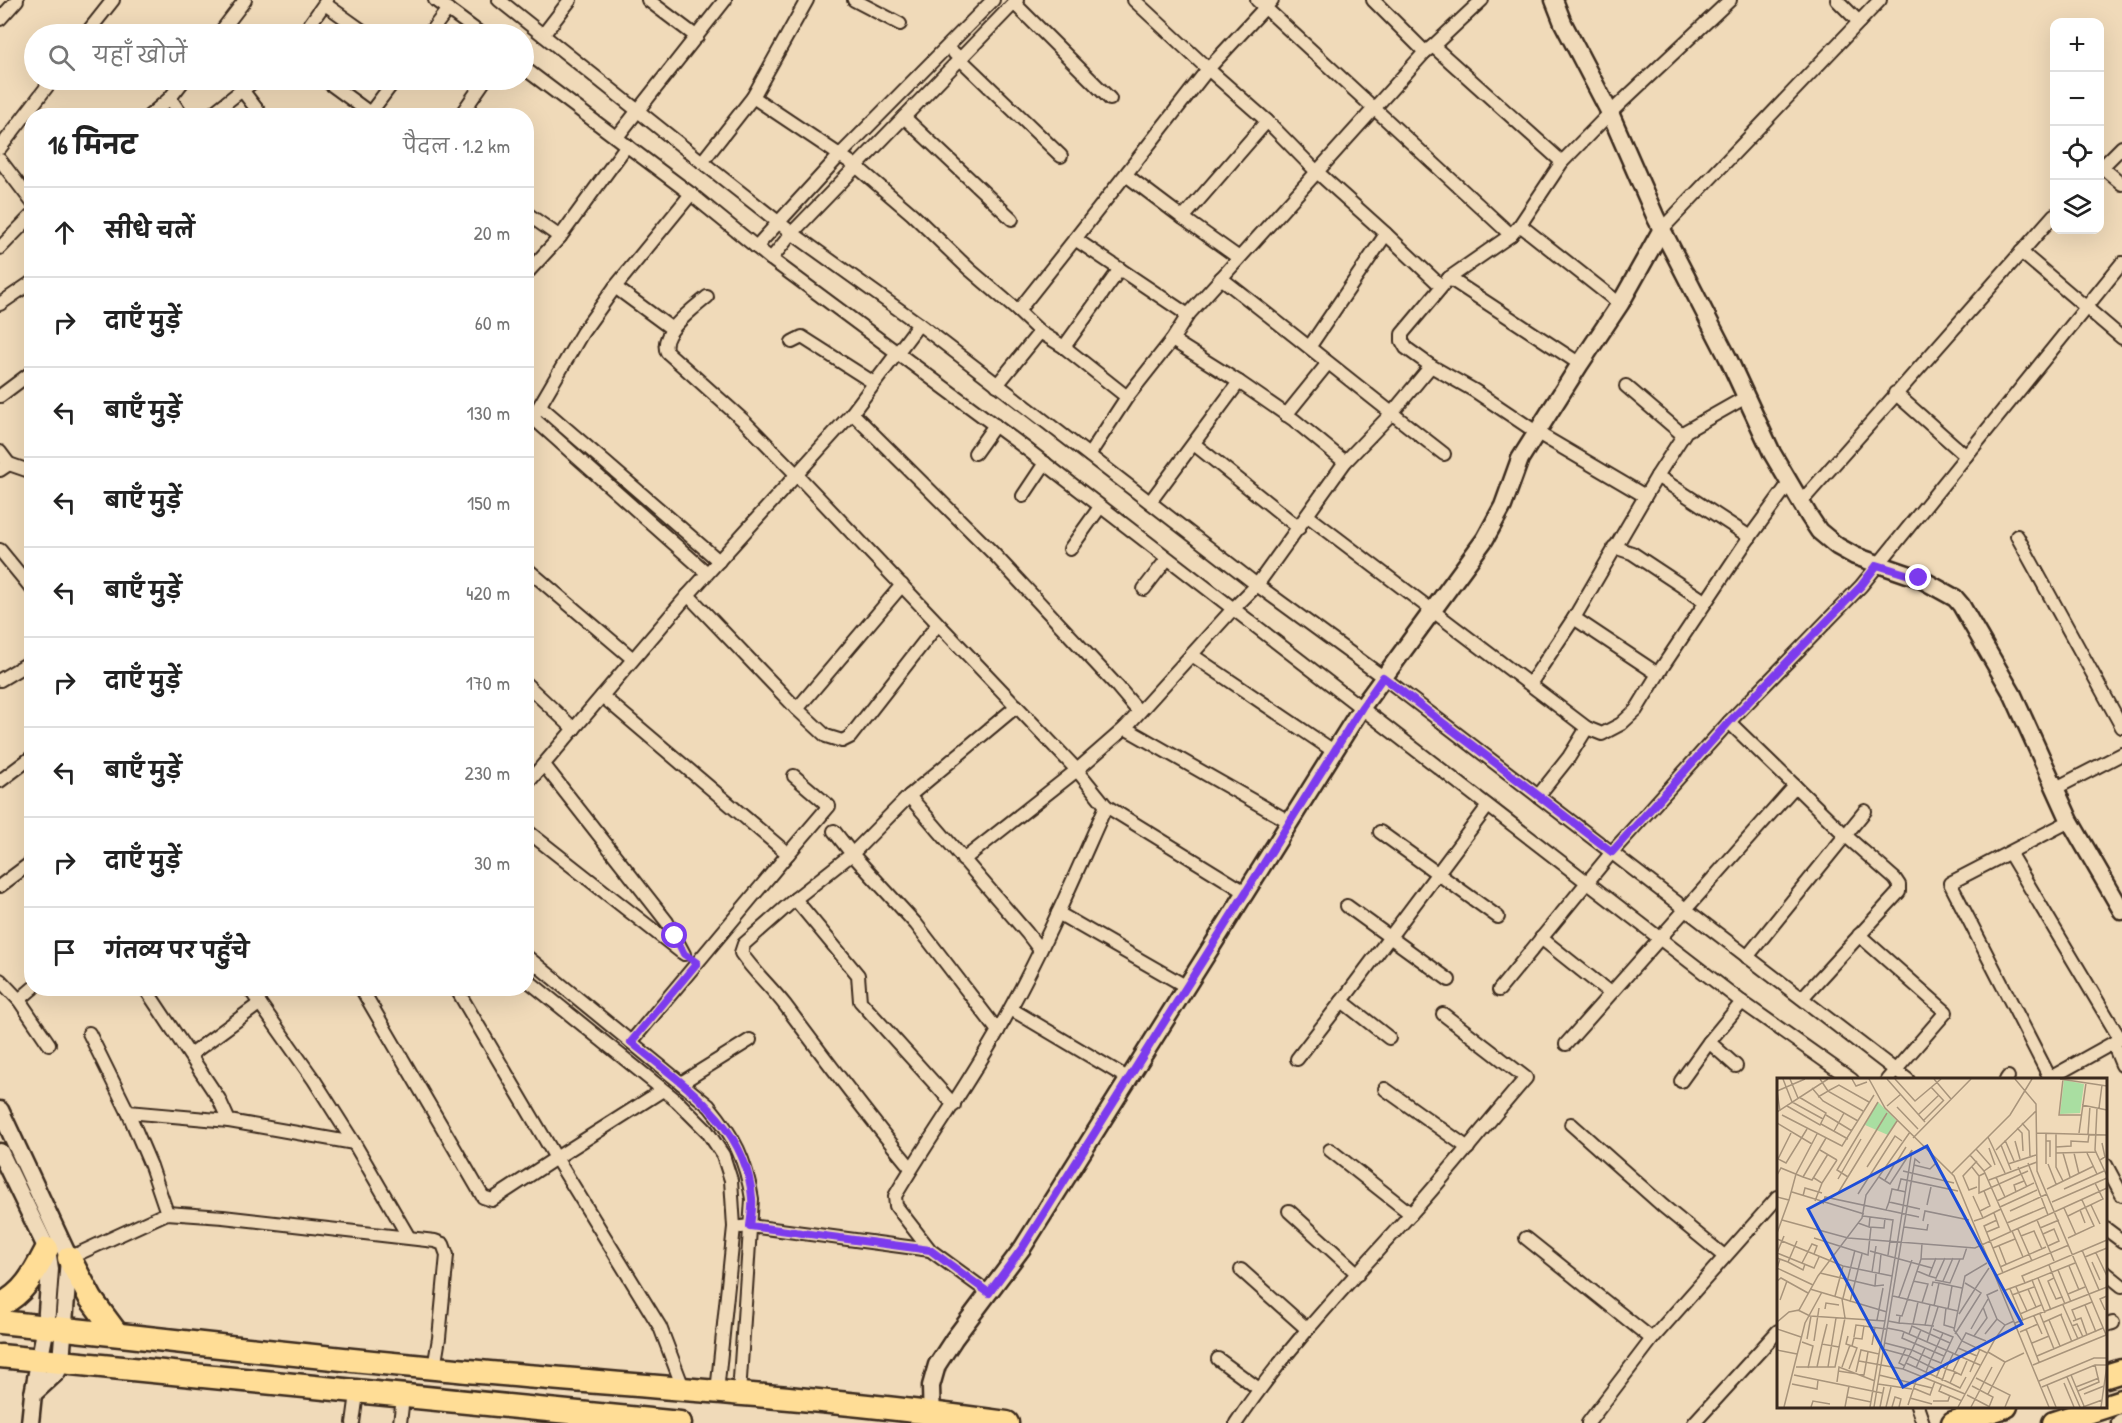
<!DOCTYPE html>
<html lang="hi">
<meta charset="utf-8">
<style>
body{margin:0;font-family:"Patrick Hand","Playpen Sans Deva",sans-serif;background:#f2f2f2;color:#222}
.controls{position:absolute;right:18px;top:18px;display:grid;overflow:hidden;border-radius:12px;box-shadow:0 6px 24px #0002}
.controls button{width:54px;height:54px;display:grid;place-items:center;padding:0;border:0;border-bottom:2px solid #e0e0e0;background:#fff;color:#222;font:30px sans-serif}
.stop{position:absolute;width:18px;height:18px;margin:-14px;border:4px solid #7c3aed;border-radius:50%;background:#fff}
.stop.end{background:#7c3aed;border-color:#fff;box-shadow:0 2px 6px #0008}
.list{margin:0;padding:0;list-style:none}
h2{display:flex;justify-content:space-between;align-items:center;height:78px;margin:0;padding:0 24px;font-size:26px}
h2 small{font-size:20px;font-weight:400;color:#767676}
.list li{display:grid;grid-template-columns:39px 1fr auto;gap:18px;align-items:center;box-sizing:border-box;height:90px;padding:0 24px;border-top:2px solid #e0e0e0}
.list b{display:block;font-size:22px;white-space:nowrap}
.list em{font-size:20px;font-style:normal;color:#767676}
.icon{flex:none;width:33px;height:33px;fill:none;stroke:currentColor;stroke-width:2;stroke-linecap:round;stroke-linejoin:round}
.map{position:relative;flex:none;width:2122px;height:1423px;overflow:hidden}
.search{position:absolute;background:#fff;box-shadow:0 6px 24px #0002;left:24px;top:24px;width:510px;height:66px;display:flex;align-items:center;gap:15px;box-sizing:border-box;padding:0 21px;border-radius:33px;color:#767676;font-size:22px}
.panel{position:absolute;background:#fff;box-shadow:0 6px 24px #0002;left:24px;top:108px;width:510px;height:888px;border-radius:24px}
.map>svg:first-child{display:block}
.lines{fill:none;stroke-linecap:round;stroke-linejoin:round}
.street-casing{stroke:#3b2a1e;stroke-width:16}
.secondary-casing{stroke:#3b2a1e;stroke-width:21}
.highway-casing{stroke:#3b2a1e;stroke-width:27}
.street{stroke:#f0dab9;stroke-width:12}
.secondary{stroke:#f0dab9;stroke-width:16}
.highway{stroke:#ffdd96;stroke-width:22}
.route{stroke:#7c3aed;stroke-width:8}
.inset-road{fill:none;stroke:#a8947b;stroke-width:1.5}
.view{fill:#1d4ed8;fill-opacity:0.15;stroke:#1d4ed8;stroke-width:3}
.inset-edge{fill:none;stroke:#3b2a1e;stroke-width:3}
</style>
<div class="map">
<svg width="2122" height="1423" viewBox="0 0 2122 1423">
<rect width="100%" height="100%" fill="#f0dab9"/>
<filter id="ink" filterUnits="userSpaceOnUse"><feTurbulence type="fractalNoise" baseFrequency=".0167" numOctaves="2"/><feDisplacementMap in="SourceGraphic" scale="12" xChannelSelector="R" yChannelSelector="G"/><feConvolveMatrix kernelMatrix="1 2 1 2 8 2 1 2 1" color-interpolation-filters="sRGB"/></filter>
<g filter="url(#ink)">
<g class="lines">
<g class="street-casing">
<g id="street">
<path d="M435 0 481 34"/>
<path d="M499 0 702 162 753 97 807 0"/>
<path d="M648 0 697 37"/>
<path d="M854 0 900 24"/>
<path d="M1134 0 1208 69 1267 121 1316 171 1386 234 1441 286"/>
<path d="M1257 0 1511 235"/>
<path d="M1373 0 1425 52"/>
<path d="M1837 0 1859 22"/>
<path d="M1014 3 1110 99"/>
<path d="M325 4 367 34"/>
<path d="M0 19 17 0"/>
<path d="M86 34 113 0"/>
<path d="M219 34 245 0"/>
<path d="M303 34 327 0"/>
<path d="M429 34 448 9"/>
<path d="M543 35 570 0"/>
<path d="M1433 46 1562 162"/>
<path d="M954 53 1061 156"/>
<path d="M524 68 691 194 771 259 1020 444 1742 1002 1852 1080"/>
<path d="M325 80 370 113"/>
<path d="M242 90 256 80"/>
<path d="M753 97 856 166 912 214 969 269 1018 311"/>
<path d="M170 98 182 116"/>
<path d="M149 116 170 98 184 80"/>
<path d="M209 116 242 90 262 116"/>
<path d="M371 116 370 113 395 80"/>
<path d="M460 116 485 80"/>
<path d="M904 117 1012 219"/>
<path d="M617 137 725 0"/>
<path d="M0 148 52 80"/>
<path d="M0 160 32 202"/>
<path d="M702 162 792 233 919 324 1257 585 1383 677 1908 1080"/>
<path d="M2102 167 2122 184"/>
<path d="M2100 169 2122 147"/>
<path d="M1126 175 1183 218 1239 258"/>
<path d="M526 213 560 237"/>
<path d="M1183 218 1267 121"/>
<path d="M1520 225 1620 304"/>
<path d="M1662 229 1880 0"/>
<path d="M1075 239 1208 69 1272 0"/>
<path d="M756 247 840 155 993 0"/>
<path d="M0 248 32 215"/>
<path d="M2021 252 2122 338"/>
<path d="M771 259 792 233 1017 0"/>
<path d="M526 274 560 237 627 145"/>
<path d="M1221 278C1296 336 1369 396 1444 454"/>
<path d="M1449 278 1580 364"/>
<path d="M707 297C694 308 658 334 667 352L744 421 797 475 1077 770 1106 806 1247 893"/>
<path d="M0 304 32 282"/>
<path d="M672 329 615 287 691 194"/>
<path d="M1040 332 1018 311 1075 239 1188 315"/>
<path d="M1172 340 1239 382 1294 420 1345 462"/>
<path d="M792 342 802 337 874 383"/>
<path d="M1310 346 1386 234"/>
<path d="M1064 347 1120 269"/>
<path d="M997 385 1040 332 1064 347 1127 397"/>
<path d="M1626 386 1683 435"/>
<path d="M1895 393 1966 456"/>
<path d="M0 396 32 372"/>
<path d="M1746 397 1686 431 1657 476 1750 537"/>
<path d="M540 406 719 561"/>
<path d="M852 413 993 553 1117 686 1139 712"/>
<path d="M1286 415 1328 363"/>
<path d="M533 418 707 573"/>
<path d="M526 429 582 333 615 287"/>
<path d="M1194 444 1299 528"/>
<path d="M0 452 9 464 0 470"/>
<path d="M975 453 995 425"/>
<path d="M1089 455 1127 397 1172 340 1188 315 1425 52 1433 46 1482 0"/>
<path d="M9 464 32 472"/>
<path d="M1657 476 1574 618 1658 674"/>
<path d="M1023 496 1045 463"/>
<path d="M1645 496 1536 432 1475 391 1431 366 1406 348 1402 341V334L1449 278 1511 235 1520 225 1562 162 1610 113 1730 0"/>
<path d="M1150 502 1239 382"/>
<path d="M1801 502 2054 215"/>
<path d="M1308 516 1587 728 1602 734 1621 724 1636 710 1663 666 1744 545 1790 482"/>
<path d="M2017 536 2122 727"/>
<path d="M1614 547 1632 553 1706 602"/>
<path d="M1070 549 1100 507"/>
<path d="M0 550 32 589"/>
<path d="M526 568 633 659"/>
<path d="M1144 589 1167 559"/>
<path d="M688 595 797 709 826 736 842 741 850 737 938 624"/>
<path d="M1192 655 1335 752"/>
<path d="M0 680 32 661"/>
<path d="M526 684 574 729"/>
<path d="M1530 684 1574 618"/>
<path d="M602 696 788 854 829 806 794 776"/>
<path d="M1017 706 909 796 1027 933 1040 950"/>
<path d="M797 709 902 585"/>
<path d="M1125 728 1290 822"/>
<path d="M544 765 667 922 684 954"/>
<path d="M0 781 32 757"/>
<path d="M526 785 688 595 852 413 919 324"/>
<path d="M1795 786 1846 836 1895 879 1899 885V892L1802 998"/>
<path d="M2056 788 2122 754"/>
<path d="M909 796 852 854 916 924 998 1031"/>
<path d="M1538 796 1569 757 1587 728"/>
<path d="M526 830 681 952"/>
<path d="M834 831 852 854 795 899 744 944 741 953C754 972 771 987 785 1005 826 1060 867 1115 911 1168"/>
<path d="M1380 832 1498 917"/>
<path d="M2010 854 2120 1039"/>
<path d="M963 860 1077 770 1125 728 1232 610 1257 585 1345 462 1392 413 1431 366"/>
<path d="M0 886 32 862"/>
<path d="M795 899 858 975 860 1001 954 1105"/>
<path d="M1347 906 1449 980"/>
<path d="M1058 913 1187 987"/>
<path d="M1859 935 1946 1012 1887 1080"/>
<path d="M1541 938 1610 993"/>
<path d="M526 956 709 1106C734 1136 746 1160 752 1199L739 1394"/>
<path d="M1747 957 1865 811"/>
<path d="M526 979 677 1101 707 1131 723 1155 731 1180 734 1227 717 1392"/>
<path d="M0 980 19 1000 49 1044"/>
<path d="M145 988 219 1099 229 1121 354 1143"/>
<path d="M249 988 314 1080 354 1143 408 1236"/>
<path d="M361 988 483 1197 492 1200 556 1158 456 988"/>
<path d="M1499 990 1612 852 1729 722 1861 586 2122 263"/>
<path d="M19 1000 33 988"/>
<path d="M1011 1009 1129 1079"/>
<path d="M89 1033 128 1112 151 1166 167 1213"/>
<path d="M1389 1038 1342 1001 1488 806"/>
<path d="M631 1042 788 854"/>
<path d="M2113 1043 2122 1065"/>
<path d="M1566 1044 1795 786 1729 722"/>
<path d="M190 1055 259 1004"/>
<path d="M1297 1059 1342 1001"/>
<path d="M1736 1066 1709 1042 1742 1002"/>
<path d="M2050 1078 2122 1038"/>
<path d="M2006 1080 2008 1077"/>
<path d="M2051 1080 1950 883 2070 821"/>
<path d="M1681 1081 1709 1042"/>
<path d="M681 1083 750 1040"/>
<path d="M1385 1089 1468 1148"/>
<path d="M663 1090 556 1158 660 1327 684 1390"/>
<path d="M128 1112 229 1121"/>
<path d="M1571 1124 1663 1206 1724 1256"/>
<path d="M1330 1150 1411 1214"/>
<path d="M2106 1165 2122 1195"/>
<path d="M1289 1211 1358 1274"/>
<path d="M741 1227 750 1226 930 1250"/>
<path d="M2106 1229 2122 1241"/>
<path d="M1526 1238 1652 1339"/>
<path d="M69 1258 167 1213 223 1217 435 1241 443 1244 447 1255 439 1338 434 1368"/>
<path d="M1241 1270 1307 1329"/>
<path d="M2106 1273 2122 1286"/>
<path d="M989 1293 930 1250 896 1206 895 1196C932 1133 976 1074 1010 1009 1046 944 1075 875 1106 806"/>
<path d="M2106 1325 2113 1323"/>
<path d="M1218 1359 1259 1389"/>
<path d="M1917 1406 1923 1423"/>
<path d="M353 1423 356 1401"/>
<path d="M400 1423 402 1406"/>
<path d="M1236 1423C1286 1348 1348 1284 1408 1217 1449 1172 1486 1124 1526 1078L1443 1014"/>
<path d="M1588 1423 1652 1339 1778 1197"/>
<path d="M1694 1423 1778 1331"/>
</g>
</g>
<g class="secondary-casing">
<g id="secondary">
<path d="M1554 0 1563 23 1610 113 1656 218 1728 358 1772 453 1809 516 1819 531 1837 546 1855 556 1919 578 1955 598 1961 605 2013 695 2070 821 2122 911"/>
<path d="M0 1110 69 1258 61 1362 57 1372 33 1394"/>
<path d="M0 1152 47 1249 50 1269 46 1326 33 1394 30 1423"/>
<path d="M932 1423 931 1386 937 1365 954 1339 1023 1247 1362 707 1485 539 1503 506 1520 459 1580 364 1620 304 1662 229"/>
<path d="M2120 1423 2122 1422"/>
</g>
</g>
<g class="highway-casing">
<g id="highway">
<path d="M69 1258 91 1299 117 1334"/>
<path d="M0 1305C25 1293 35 1272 47 1249"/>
<path d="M0 1322C145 1337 290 1355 435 1368 626 1386 818 1396 1007 1423"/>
<path d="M0 1356 680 1423"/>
<path d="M2106 1376 2122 1371"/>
<path d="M1953 1423 2006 1406"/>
<path d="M2054 1423 2122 1401"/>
</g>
</g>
<use href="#street" class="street"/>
<use href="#secondary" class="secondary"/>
<use href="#highway" class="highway"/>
</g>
</g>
<g class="lines" filter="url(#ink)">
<path class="route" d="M675 936 684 954 697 963 631 1042C682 1084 747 1124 752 1198 753 1207 751 1217 750 1226L930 1250 989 1293 1023 1247 1362 707 1383 677 1612 852 1729 722 1861 586 1877 565 1919 578"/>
</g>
<g transform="translate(1777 1078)">
<rect width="330" height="330" fill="#f0dab9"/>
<path d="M287 2 307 6 303 35 283 36ZM101 24 120 43 111 57 88 47Z" fill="#a9dea1"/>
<path class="inset-road" d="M6 1 15 24 46 41M13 1 21 20M43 1 51 13 62 7 92 24M75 1 79 8 90 4M92 1 108 30 177 98 272 329M110 1 148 44M118 1 138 23 164 1M157 1 174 21M238 1 259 26 260 93 330 259M283 1 330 8M286 1 282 37H304M154 9 167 23M35 10 46 23 81 43M0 13 28 1M0 13 3 33M41 19 51 13 86 33M305 27 330 32M10 28 43 47 49 35 22 19M110 28 124 16M120 29 141 51M320 30 318 72 330 98M322 30 325 7M0 34 51 1M5 37 65 68 97 17M49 37 75 53M141 37 162 17M146 43 167 22M0 45 35 66M245 45 252 53 253 78M44 46 71 61M240 50 245 55 246 73M57 53 67 35M14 55 1 81 9 85 30 51M260 55 330 57M279 55V89L286 103M302 55 309 5M311 56 313 28M211 59 228 95M136 60 194 1M228 62 237 83M238 63 243 81M269 63H273V79M224 67 234 92M279 69 294 68V63L311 64 312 56M212 70 218 87M199 71 214 88 207 93M43 72 60 82M219 72 259 33M279 75 319 74M286 75 293 99M297 75 302 96M310 75 320 96M193 77 207 93 234 154M323 82 328 79 325 65M200 83 186 98 192 112 200 109M119 85 129 69M251 85 271 137M231 86 259 77M269 86V55M271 86 279 106M137 87 153 91 160 84M90 89 120 43M195 89 202 98 208 95M241 89 250 109M126 93 177 105M175 95 233 37 255 1M0 97 4 90 26 99 49 60M202 98V115L222 106 228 119M26 99 35 102 51 76M71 99 60 92 101 24M102 99 113 106 135 72M219 99 222 106 251 93M37 100 45 105 38 123M61 101 84 61M108 102 118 85M212 102 260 84M45 105 60 82M270 111 317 88M287 111 327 93M121 112 124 101 181 113M15 114 87 136M239 114 237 107 247 103M61 115 110 35M81 116 118 58 125 63M26 118 28 110 45 115M196 118 206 140 197 143M0 119 12 122 19 96 40 56M220 123 257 105M112 124 115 111 129 114M275 124 330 100M46 126 48 119 142 139M150 127 154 109M314 127 323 146M223 129 260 112M287 130 299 157M109 132 112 124 143 131M303 132 326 121 318 105M203 133 213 128 207 113M233 133 270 116M86 138 116 142 111 177M291 138 303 132 308 145M206 140 224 131M5 142 71 160 198 170 330 110M220 142 207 148 226 195M260 142 277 183M146 143 148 133 192 142M81 145 92 149 93 139M230 145 268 129M92 149 107 150 108 140M127 149 150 152 151 146M263 150 282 142M241 151 255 183M235 153 246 179M210 154 222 149 217 135M0 155 12 122M266 156 277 151 282 163 271 168M244 158 257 153 265 171M37 160 91 177 94 149M291 160 317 148 305 122M0 161 66 188 115 198M222 168 229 186M216 170 238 161M305 172 322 212M93 173 155 190M0 175 37 190 42 179M0 175 7 158M319 175 330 198M308 179 330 170M0 180 11 184 20 163M3 181 0 190 36 207M144 181H186L190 169M11 184 26 192 28 186M315 184 323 202M25 185 35 166 40 168 37 176M272 187 277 200 271 203 273 208 279 221 285 219 288 226M292 188 302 212M223 189 269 169M281 192 294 224M140 193 152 198 159 180M95 194 99 168M43 195 98 208M99 196 98 208 107 207M102 196 104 176M152 198 159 200 168 180M218 198 292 167M261 200 274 232M277 200 285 219M158 202 173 205 183 181M255 202 268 235M0 203 4 200 31 215M136 203 151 206 145 225M166 203 176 180M162 205 185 210M188 205 198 211 212 190M248 205 298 185M155 208 156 204 162 205 157 228M239 209 250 233M33 211 110 234M233 211 246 242M251 211 259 229M221 212 210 217 220 241 228 247M226 213 248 205 245 198 330 162M291 216 308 209M235 217 257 209M58 218 66 188M116 218 181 233M122 219 135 182M66 220 78 172M3 222 10 203M73 224 85 176M153 227 148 247 157 248M286 227 301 261M308 227 319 254M169 230 167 247 177 250M48 231 49 225 62 227M171 231 175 208M21 232 33 238 108 243 102 276M328 232 323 221 330 218M243 236 264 227M263 236 277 271M119 237 125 238 144 181 145 165M284 237 295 264M257 238 265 256M100 242 106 210M272 242 283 268M299 242 295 232 315 224M108 243 135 72M111 243 122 245 123 238M296 243 304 240 310 257M0 244 12 234 22 232 41 198 85 140 89 117 133 54M267 244 285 236M122 245 148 247M238 245 330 209M136 246 141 224M295 248 300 246 306 259M110 250 125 253 203 287M0 251 24 259M194 251 211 221M249 251 262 284M127 254 125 260 167 278M243 254 261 246M132 256 135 248 144 252M178 256 204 215 198 211 182 236M208 256 220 241M71 258 69 266 75 268 77 260 85 261 87 248 109 251M197 258 210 240 206 229M77 259 79 247 87 248M30 261 34 238M37 263 42 230M25 264 36 268 31 290M150 264 161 229M108 265 135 272 144 252 173 265M255 265 272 258M45 266 50 246M95 267 98 249M181 270 200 278M106 271 132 278M0 272 20 276M211 274 228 284M210 275 185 263 177 252 188 198 210 185M178 276 189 255 209 263M132 278 142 283 148 270M260 278 326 250M82 283 126 291 188 316M129 285 173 305 178 294M256 287 329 257M128 288 122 285 129 270M19 289H58L68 240 65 221M40 289 45 266 62 269M51 289 59 240M65 289 73 267M139 290 142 283 162 293M72 291 80 270 75 268M126 291 135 272 154 281 166 255M61 293 87 297 91 274M176 293 184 297 190 283M79 294 84 272 102 276 93 329M149 294 154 281 164 285 176 259 156 251M193 294 203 271M17 297 105 315M102 297 155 310M294 297 307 328M290 299 303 329M159 300 164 288 169 291 176 276M199 300 233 317 228 329M165 303 169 291 176 293 183 279M262 303 317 280H330M60 304 62 289 98 303M173 305 183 310 189 299M287 305 297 329M15 306 40 311 41 302M101 306 135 311M165 306 162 313 185 323M270 307 279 329M195 308 216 319 212 329M265 309 318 287H330M299 309 322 300M136 310 153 317 158 303M301 313 322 304 318 287M211 316 228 284 247 275M307 316 327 308M190 317 213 329M70 319 94 324M133 320 155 326M156 323H171L173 317M131 327 139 303M7 329 28 245 45 214M34 329 36 323 53 326M68 329 72 308M97 329 138 81 143 85M103 329 107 309M109 329 114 309M115 329 118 319 124 321 122 329M181 329 218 261 228 247 237 243M194 329 215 289M306 329 325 322M324 329 330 287"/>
<path class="view" d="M150 68 245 246 126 309 31 131Z"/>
<rect width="330" height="330" class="inset-edge"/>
</g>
</svg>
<div class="controls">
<button>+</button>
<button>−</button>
<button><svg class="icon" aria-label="locate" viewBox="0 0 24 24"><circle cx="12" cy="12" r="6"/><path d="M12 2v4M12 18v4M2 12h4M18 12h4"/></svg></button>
<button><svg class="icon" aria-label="layers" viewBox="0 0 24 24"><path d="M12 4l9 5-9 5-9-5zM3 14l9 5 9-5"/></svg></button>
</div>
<div class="stop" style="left:675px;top:936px"></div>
<div class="stop end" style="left:1919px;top:578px"></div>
<div class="search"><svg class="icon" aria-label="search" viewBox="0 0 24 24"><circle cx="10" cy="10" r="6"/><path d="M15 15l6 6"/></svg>यहाँ खोजें</div>
<section class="panel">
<h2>16 मिनट<small>पैदल · 1.2 km</small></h2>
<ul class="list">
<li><svg class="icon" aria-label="ahead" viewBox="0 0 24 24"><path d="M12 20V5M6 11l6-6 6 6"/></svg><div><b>सीधे चलें</b></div><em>20 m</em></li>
<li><svg class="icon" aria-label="right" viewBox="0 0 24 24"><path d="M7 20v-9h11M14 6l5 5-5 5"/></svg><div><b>दाएँ मुड़ें</b></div><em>60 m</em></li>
<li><svg class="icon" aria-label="left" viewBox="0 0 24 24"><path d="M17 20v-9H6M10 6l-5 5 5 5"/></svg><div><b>बाएँ मुड़ें</b></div><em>130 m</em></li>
<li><svg class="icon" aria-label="left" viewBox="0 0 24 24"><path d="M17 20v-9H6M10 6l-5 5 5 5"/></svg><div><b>बाएँ मुड़ें</b></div><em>150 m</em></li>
<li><svg class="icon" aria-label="left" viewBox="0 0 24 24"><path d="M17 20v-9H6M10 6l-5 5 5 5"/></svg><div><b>बाएँ मुड़ें</b></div><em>420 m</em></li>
<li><svg class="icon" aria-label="right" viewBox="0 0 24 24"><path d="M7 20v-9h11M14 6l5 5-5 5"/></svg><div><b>दाएँ मुड़ें</b></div><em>170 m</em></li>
<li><svg class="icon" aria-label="left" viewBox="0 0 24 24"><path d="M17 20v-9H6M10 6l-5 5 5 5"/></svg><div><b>बाएँ मुड़ें</b></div><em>230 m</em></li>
<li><svg class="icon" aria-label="right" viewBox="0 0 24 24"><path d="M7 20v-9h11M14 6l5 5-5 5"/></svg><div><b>दाएँ मुड़ें</b></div><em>30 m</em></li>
<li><svg class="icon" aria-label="arrive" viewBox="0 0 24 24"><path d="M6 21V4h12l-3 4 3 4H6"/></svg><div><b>गंतव्य पर पहुँचे</b></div></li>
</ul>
</section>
</div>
